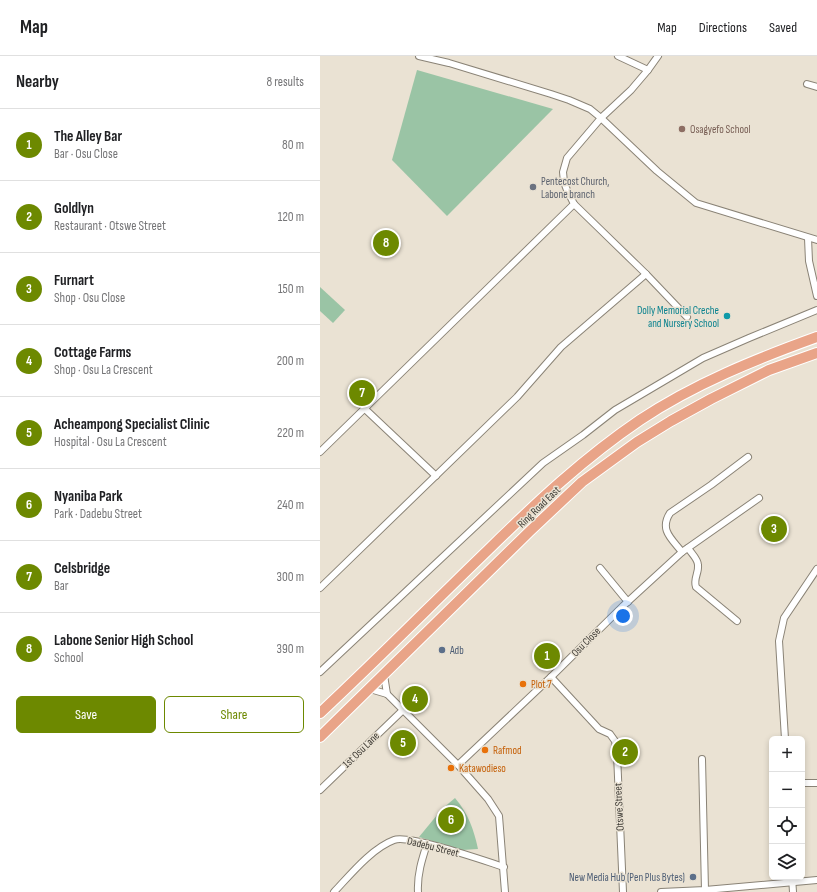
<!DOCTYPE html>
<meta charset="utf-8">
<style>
body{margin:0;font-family:"Sofia Sans Condensed",sans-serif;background:#f2f2f2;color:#202124}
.controls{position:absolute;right:12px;bottom:12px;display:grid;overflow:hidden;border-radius:6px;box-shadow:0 2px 6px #0003}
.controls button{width:36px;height:36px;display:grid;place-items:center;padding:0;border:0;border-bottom:1px solid #e0e0e0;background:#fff;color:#202124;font:20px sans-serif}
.you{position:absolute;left:303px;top:560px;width:14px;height:14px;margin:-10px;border:3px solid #fff;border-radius:50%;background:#1a73e8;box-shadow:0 0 0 6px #1a73e833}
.badge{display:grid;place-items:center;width:26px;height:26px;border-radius:50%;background:#6d8900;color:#fff;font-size:13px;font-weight:700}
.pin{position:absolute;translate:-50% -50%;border:2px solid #fff;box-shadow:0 1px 4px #0006}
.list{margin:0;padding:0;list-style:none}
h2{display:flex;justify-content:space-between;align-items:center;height:52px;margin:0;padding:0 16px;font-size:17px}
h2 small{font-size:13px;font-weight:400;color:#757577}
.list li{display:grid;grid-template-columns:26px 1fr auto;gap:12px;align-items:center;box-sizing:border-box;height:72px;padding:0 16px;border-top:1px solid #e0e0e0}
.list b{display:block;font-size:15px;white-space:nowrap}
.list p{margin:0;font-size:13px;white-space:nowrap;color:#757577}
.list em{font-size:13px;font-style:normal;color:#757577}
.actions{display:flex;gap:8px;padding:12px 16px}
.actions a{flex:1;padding:9px 0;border:1px solid #6d8900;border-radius:6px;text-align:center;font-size:14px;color:#6d8900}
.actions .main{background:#6d8900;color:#fff}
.icon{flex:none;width:22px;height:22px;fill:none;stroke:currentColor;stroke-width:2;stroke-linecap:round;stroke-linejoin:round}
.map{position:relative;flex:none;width:497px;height:836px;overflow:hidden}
header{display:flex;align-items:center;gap:24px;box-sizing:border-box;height:56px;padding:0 20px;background:#fff;border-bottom:1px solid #e0e0e0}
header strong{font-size:19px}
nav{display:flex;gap:22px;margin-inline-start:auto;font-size:14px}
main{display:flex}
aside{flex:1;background:#fff}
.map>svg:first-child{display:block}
.green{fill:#9ac4a5}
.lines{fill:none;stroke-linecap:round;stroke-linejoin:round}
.minor-casing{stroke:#8a8376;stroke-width:8}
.primary-casing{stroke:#fff;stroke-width:12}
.minor{stroke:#fff;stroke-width:6}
.primary{stroke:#e9a488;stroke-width:10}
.education-dot{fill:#8d6e63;stroke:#eae2d3;stroke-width:1.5}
.worship-dot{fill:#6b7280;stroke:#eae2d3;stroke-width:1.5}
.culture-dot{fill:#0f9aa8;stroke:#eae2d3;stroke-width:1.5}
.service-dot{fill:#5c6f8a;stroke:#eae2d3;stroke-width:1.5}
.food-dot{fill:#e8710a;stroke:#eae2d3;stroke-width:1.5}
.labels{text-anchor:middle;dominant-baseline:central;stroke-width:3;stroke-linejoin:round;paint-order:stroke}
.education-label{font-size:11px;fill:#785e54;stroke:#eae2d3;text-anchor:start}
.worship-label{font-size:11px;fill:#5b616d;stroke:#eae2d3;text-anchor:start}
.culture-label{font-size:11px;fill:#0d838f;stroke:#eae2d3;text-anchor:end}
.street-label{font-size:11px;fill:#3f3c36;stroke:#eae2d3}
.service-label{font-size:11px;fill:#4e5e75;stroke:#eae2d3;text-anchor:start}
.food-label{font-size:11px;fill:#c56008;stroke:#eae2d3;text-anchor:start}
</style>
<header>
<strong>Map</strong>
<nav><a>Map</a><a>Directions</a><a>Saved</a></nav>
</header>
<main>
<aside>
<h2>Nearby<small>8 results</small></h2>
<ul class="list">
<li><span class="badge">1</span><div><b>The Alley Bar</b><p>Bar · Osu Close</p></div><em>80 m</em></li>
<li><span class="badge">2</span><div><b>Goldlyn</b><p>Restaurant · Otswe Street</p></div><em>120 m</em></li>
<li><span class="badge">3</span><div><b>Furnart</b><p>Shop · Osu Close</p></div><em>150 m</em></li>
<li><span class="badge">4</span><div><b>Cottage Farms</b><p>Shop · Osu La Crescent</p></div><em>200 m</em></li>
<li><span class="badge">5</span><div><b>Acheampong Specialist Clinic</b><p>Hospital · Osu La Crescent</p></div><em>220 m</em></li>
<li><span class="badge">6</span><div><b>Nyaniba Park</b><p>Park · Dadebu Street</p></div><em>240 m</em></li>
<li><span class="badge">7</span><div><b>Celsbridge</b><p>Bar</p></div><em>300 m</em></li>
<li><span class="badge">8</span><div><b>Labone Senior High School</b><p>School</p></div><em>390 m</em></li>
</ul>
<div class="actions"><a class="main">Save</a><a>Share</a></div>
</aside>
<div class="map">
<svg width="497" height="836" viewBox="0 0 497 836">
<rect width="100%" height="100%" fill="#eae2d3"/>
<g class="green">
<path d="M97 14 233 53 127 160 72 104Z"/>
<path d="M0 231 25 254 13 267 0 255Z"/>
<path d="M135 742C148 757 154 774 158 793L142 794 99 781 122 753Z"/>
</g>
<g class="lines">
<g class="minor-casing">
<g id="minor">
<path d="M99 0 129 7 231 38 249 44 270 53 281 62 337 115 376 147 497 184"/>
<path d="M298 0 328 14"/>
<path d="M487 28 497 31"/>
<path d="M254 148 326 218 367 261"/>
<path d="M488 182 489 205 497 240"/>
<path d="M45 353 116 420"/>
<path d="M0 396 254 148 247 134 244 126 243 116 247 102 281 62 311 34 328 14 338 0"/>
<path d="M368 492C371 497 378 503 378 509 379 517 373 523 376 531L417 565"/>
<path d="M362 496C352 483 339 474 350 457L391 429 428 401"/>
<path d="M280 512 308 546"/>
<path d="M0 532 197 341 241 291 326 218"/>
<path d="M0 616 223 407 263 379 295 354 383 302 429 282 497 254"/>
<path d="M64 619 67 638"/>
<path d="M231 621 279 673 290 678 295 685 297 698 303 836"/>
<path d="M50 633 67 638 138 709 168 743 179 760 185 836"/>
<path d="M465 683 459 585 464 562 497 513"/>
<path d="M382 703 385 834"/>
<path d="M138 709 231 621 303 550 362 496 439 442"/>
<path d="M482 727H497"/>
<path d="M0 734 83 654"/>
<path d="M472 821 473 836"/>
<path d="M14 836C30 819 52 792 74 784 88 778 165 805 184 811"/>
<path d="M98 836C97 819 102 803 107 788"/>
<path d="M341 836 385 834 497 824"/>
</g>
</g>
<g class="primary-casing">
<g id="primary">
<path d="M0 657C57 604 112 548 168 494 216 447 264 402 320 364 374 328 436 303 497 281"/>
<path d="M0 681 210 475 262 426 317 386 351 365 391 343 449 314 497 297"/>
</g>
</g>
<use href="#minor" class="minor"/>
<use href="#primary" class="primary"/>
</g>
<circle class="education-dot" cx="362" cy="73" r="4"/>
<circle class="worship-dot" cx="213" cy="131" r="4"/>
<circle class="culture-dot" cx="407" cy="260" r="4"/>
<g class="service-dot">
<circle cx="122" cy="594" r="4"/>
<circle cx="373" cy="821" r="4"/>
</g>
<g class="food-dot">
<circle cx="203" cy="628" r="4"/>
<circle cx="165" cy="694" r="4"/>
<circle cx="131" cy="712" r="4"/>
</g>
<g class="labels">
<g class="education-label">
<text x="370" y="73">Osagyefo School</text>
</g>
<g class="worship-label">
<text x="221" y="125">Pentecost Church,<tspan x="221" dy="13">Labone branch</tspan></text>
</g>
<g class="culture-label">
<text x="399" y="254">Dolly Memorial Creche<tspan x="399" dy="13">and Nursery School</tspan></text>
</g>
<g class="street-label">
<text transform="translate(219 451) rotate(-44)">Ring Road East</text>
<text transform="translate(266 586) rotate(-45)">Osu Close</text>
<text transform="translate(41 694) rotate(-44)">1st Osu Lane</text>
<text transform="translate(299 751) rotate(-93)">Otswe Street</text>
<text transform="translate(113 791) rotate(14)">Dadebu Street</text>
</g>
<g class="service-label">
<text x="130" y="594">Adb</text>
<text x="365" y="821" text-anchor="end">New Media Hub (Pen Plus Bytes)</text>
</g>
<g class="food-label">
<text x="211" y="628">Plot 7</text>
<text x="173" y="694">Rafmod</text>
<text x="139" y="712">Katawodieso</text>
</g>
</g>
</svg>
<div class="controls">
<button>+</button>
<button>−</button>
<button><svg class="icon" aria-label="locate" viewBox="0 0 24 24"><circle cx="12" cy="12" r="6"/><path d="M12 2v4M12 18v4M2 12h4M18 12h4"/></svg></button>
<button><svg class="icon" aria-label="layers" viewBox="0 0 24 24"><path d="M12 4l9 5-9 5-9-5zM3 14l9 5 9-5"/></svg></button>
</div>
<div class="you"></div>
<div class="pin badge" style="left:227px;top:600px">1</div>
<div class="pin badge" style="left:305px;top:696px">2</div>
<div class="pin badge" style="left:454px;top:473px">3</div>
<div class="pin badge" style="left:95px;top:643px">4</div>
<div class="pin badge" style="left:83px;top:687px">5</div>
<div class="pin badge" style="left:131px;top:764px">6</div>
<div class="pin badge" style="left:42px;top:337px">7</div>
<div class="pin badge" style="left:66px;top:187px">8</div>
</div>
</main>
